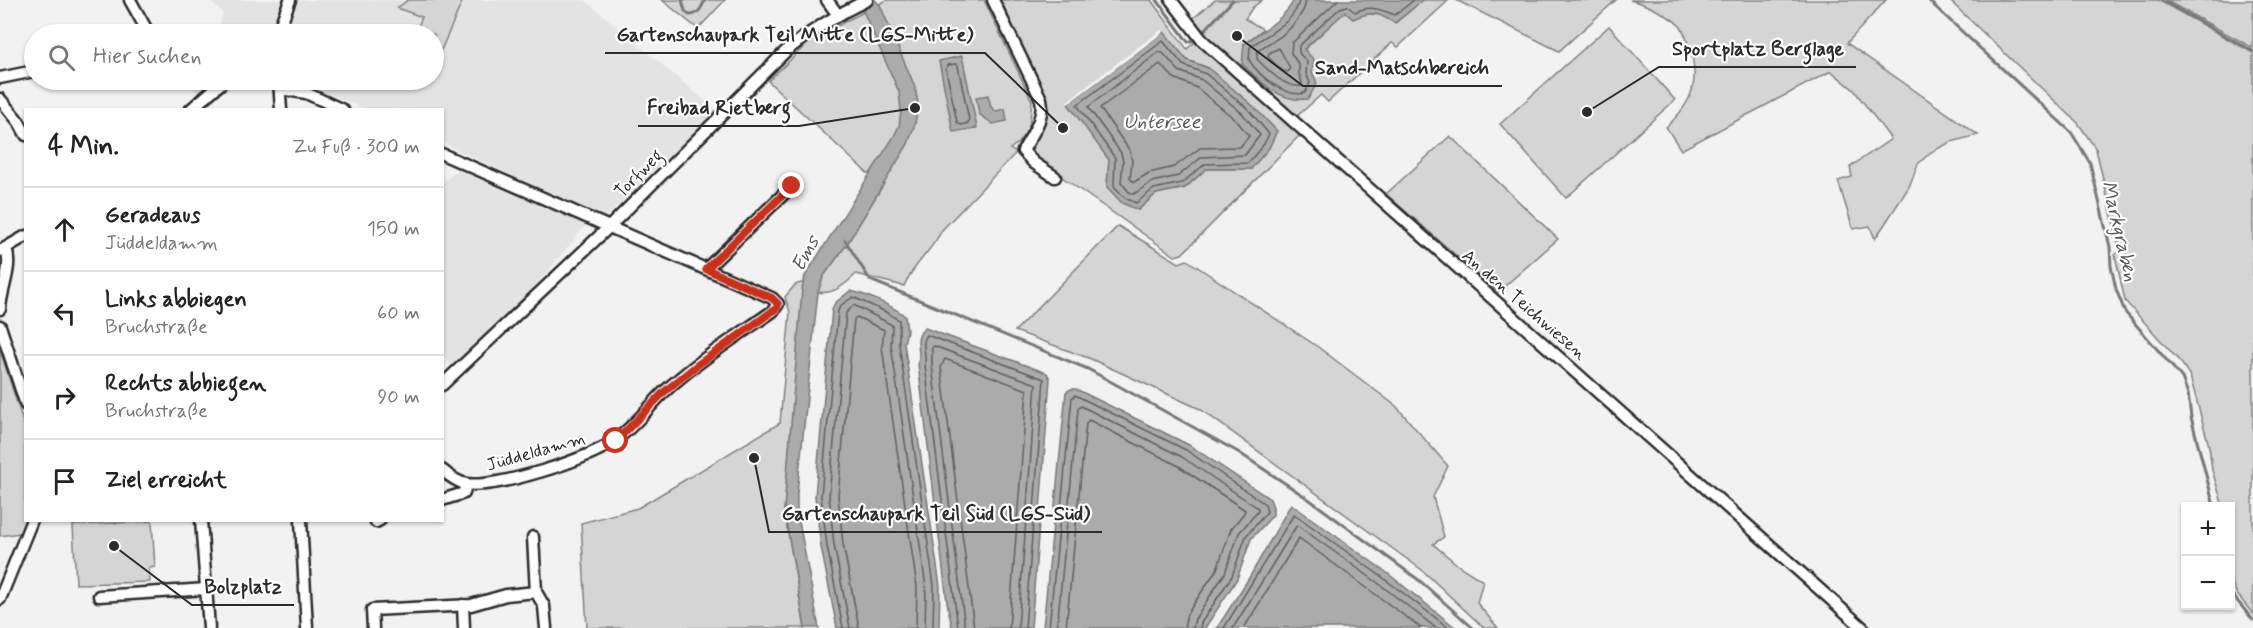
<!DOCTYPE html>
<html lang="de">
<meta charset="utf-8">
<style>
body{margin:0;font-family:Mynerve,sans-serif;background:#f2f2f2;color:#222}
.controls{position:absolute;right:18px;bottom:18px;display:grid;overflow:hidden;border-radius:0px;box-shadow:0 2px 4px #0004}
.controls button{width:54px;height:54px;display:grid;place-items:center;padding:0;border:0;border-bottom:2px solid #e0e0e0;background:#fff;color:#222;font:30px sans-serif}
.stop{position:absolute;width:18px;height:18px;margin:-14px;border:4px solid #c8321e;border-radius:50%;background:#fff}
.stop.end{background:#c8321e;border-color:#fff;box-shadow:0 2px 6px #0008}
.list{margin:0;padding:0;list-style:none}
h2{display:flex;justify-content:space-between;align-items:center;height:78px;margin:0;padding:0 24px;font-size:26px}
h2 small{font-size:20px;font-weight:400;color:#767676}
.list li{display:grid;grid-template-columns:39px 1fr auto;gap:18px;align-items:center;box-sizing:border-box;height:84px;padding:0 24px;border-top:2px solid #e0e0e0}
.list b{display:block;font-size:22px;white-space:nowrap}
.list p{margin:0;font-size:20px;white-space:nowrap;color:#767676}
.list em{font-size:20px;font-style:normal;color:#767676}
.icon{flex:none;width:33px;height:33px;fill:none;stroke:currentColor;stroke-width:2;stroke-linecap:round;stroke-linejoin:round}
.map{position:relative;flex:none;width:2253px;height:628px;overflow:hidden}
.search{position:absolute;background:#fff;box-shadow:0 2px 4px #0004;left:24px;top:24px;width:420px;height:66px;display:flex;align-items:center;gap:15px;box-sizing:border-box;padding:0 21px;border-radius:33px;color:#767676;font-size:22px}
.panel{position:absolute;background:#fff;box-shadow:0 2px 4px #0004;left:24px;top:108px;width:420px;height:414px;border-radius:0px}
.map>svg:first-child{display:block}
.built{fill:#e3e3e3}
.green{fill:#d5d5d5;stroke:#808080;stroke-width:1.5;fill-rule:evenodd}
.water{fill:#ababab;stroke:#787878;stroke-width:1.5}
.pier{fill:#f2f2f2}
.lines{fill:none;stroke-linecap:round;stroke-linejoin:round}
.shore{stroke:#5e5e5e;stroke-width:1.5}
.stream{stroke:#787878;stroke-width:3}
.minor-casing{stroke:#2b2b2b;stroke-width:15}
.minor{stroke:#fff;stroke-width:10}
.route{stroke:#c8321e;stroke-width:8}
.labels{text-anchor:middle;dominant-baseline:central;stroke-width:4.5;stroke-linejoin:round;paint-order:stroke}
.street-label{font-size:18px;fill:#2b2b2b;stroke:#fff}
.water-label{font-size:20px;font-style:italic;fill:#585858;stroke:#fff}
.leader{fill:none;stroke:#2b2b2b;stroke-width:2}
.callout-dot{fill:#2b2b2b;stroke:#fff;stroke-width:2}
.callout-label{font-size:20px;text-anchor:middle;font-weight:bold;fill:#2b2b2b;stroke:#fff;stroke-width:4.5;stroke-linejoin:round;paint-order:stroke}
</style>
<div class="map">
<svg width="2253" height="628" viewBox="0 0 2253 628">
<rect width="100%" height="100%" fill="#f2f2f2"/>
<filter id="ink" filterUnits="userSpaceOnUse"><feTurbulence type="fractalNoise" baseFrequency=".0167" numOctaves="2"/><feDisplacementMap in="SourceGraphic" scale="12" xChannelSelector="R" yChannelSelector="G"/><feConvolveMatrix kernelMatrix="1 2 1 2 8 2 1 2 1" color-interpolation-filters="sRGB"/></filter>
<g filter="url(#ink)">
<g class="built">
<path d="M208 0H285L273 32 265 34H217L223 13Z"/>
<path d="M295 0H585L716 110 604 219 443 143 442 110 365 109 321 91 288 84 290 80H434V34H283Z"/>
<path d="M188 80H220L200 97Z"/>
<path d="M459 170 586 225 532 290 453 368 443 354 442 182Z"/>
</g>
<g class="green">
<path d="M408 0H463L441 50 434 47V34H415L422 17 397 8Z"/>
<path d="M662 0H725L698 29Z"/>
<path d="M887 0H984L1032 101 1029 128 1018 143 1010 149 1016 153 942 230C932 251 913 264 904 286L856 274C846 284 833 295 818 292L823 277 847 244 884 183 867 173 768 81 806 45 844 22Z"/>
<path d="M997 0H1151L1187 49 1195 42 1298 132 1299 136 1182 254 1175 256 1036 159 1030 150 1046 116 1049 106ZM1187 60 1209 68 1251 169H1206L1185 188 1156 194 1138 210 1107 187 1109 160Z"/>
<path d="M1215 0H1262L1252 8 1245 19 1263 29 1244 44 1312 72 1304 50 1345 11 1381 15 1395 23 1423 0H1449L1398 47 1392 43 1328 102 1321 95 1296 117 1208 40 1191 20Z"/>
<path d="M1456 0H1616L1559 51Z"/>
<path d="M1630 0H1886L1847 43 1978 135 1951 142 1931 152 1918 164 1909 187 1875 239 1870 226 1853 229 1838 181 1852 177 1850 167 1891 139 1854 90 1831 71 1681 150 1666 127C1694 102 1701 79 1688 43 1686 38 1684 30 1680 26 1668 14 1646 4 1630 0Z"/>
<path d="M1949 0H2158L2253 53V614L2237 594 2231 581 2230 506H2223L2212 470 2209 446 2190 376 2182 364 2125 301 2115 255 2120 251 2096 149 2078 123Z"/>
<path d="M2165 0H2253V48Z"/>
<path d="M1609 26 1675 100 1566 198 1500 124Z"/>
<path d="M1450 136 1558 239 1498 292 1386 194Z"/>
<path d="M1118 226 1179 263 1187 260 1318 347 1396 406 1448 466 1433 497 1444 537 1433 544 1459 566 1483 581 1477 603 1498 628H1484L1422 570 1200 409 1091 359 1015 331Z"/>
<path d="M804 282 784 510 805 628H587L581 523 638 508 780 423 790 312 785 297 795 285Z"/>
<path d="M0 350 25 428V520L20 533 0 536Z"/>
<path d="M152 521 155 567 149 568 150 582 76 584 73 525Z"/>
</g>
<g class="water">
<path d="M851 0H875L880 5 915 87 918 104 915 124 908 144 847 244 823 277 818 292 797 493V511L819 628H805L784 510 802 289 805 276 893 138 899 126 901 111 899 92 864 13Z"/>
<path d="M1294 0H1423L1395 23C1377 13 1373 10 1353 19L1345 12 1304 49 1314 60 1312 72 1317 83 1308 99C1280 103 1261 82 1242 64L1244 44C1263 29 1281 23 1294 0Z"/>
<path d="M1164 32 1187 60 1208 68 1251 104 1277 131 1269 148 1251 169H1206L1185 188 1156 194 1138 210 1122 203 1107 187 1109 160 1068 104Z"/>
<path d="M962 56 977 128 953 132 939 61Z"/>
<path d="M988 95 991 107 996 111 1005 109 1007 121 993 124 979 114 976 97Z"/>
<path d="M850 291C864 293 895 307 905 316L907 331 904 343 940 586 939 628H837L821 547 815 496 832 309 835 303Z"/>
<path d="M925 328 1047 373 1050 379 1031 628H952L947 602 918 364C922 351 912 338 925 328Z"/>
<path d="M1071 389H1076L1189 445 1270 499 1273 507V515L1251 539 1237 579 1205 628H1043L1066 392Z"/>
<path d="M1291 504 1386 572 1456 628H1217L1249 578Z"/>
</g>
<path class="pier" d="M1162 29 1164 32 1068 104 1066 102Z"/>
<g class="lines">
<g class="shore">
<path d="M1299 0C1296 23 1266 34 1250 47L1249 60C1259 76 1285 98 1305 93L1310 83 1306 73 1307 62 1299 53V46L1340 8 1347 6 1355 12C1371 5 1379 9 1395 15L1414 0"/>
<path d="M1306 0C1305 13 1292 28 1281 36 1273 42 1264 44 1257 52V59C1268 70 1284 88 1301 86L1302 83 1299 74V65L1291 53 1292 43 1338 0"/>
<path d="M1163 41 1183 65 1206 74 1247 108 1269 134 1264 144 1248 163 1205 164 1182 183 1154 189 1136 203 1125 198 1114 186 1115 158 1077 105Z"/>
<path d="M1279 48 1290 68 1288 72 1283 71 1268 57 1269 53Z"/>
<path d="M1159 52 1163 53 1179 71 1202 80 1242 113 1260 135 1245 155 1202 157 1178 176 1152 182 1134 194 1129 192 1121 182 1123 161 1121 153 1088 107Z"/>
<path d="M956 64 958 66 969 120 968 123 961 125 957 122 946 69 948 65Z"/>
<path d="M1160 64 1174 78 1197 88 1236 120 1249 136 1240 147 1200 148 1174 167 1149 173 1134 182 1130 179 1132 161 1130 151 1100 108Z"/>
<path d="M843 628 827 546 821 496 838 311 840 306 853 297 884 311 899 320V344L934 586 933 628"/>
<path d="M850 628 834 545 829 496 846 313 854 305 892 325 891 345 926 587 925 628"/>
<path d="M859 628 843 544 838 496 854 319 857 317 884 330 882 347 917 587 916 628"/>
<path d="M958 628 925 365C927 355 920 343 927 335L1044 379 1025 628"/>
<path d="M965 628 932 366V348L934 346 1036 384 1018 628"/>
<path d="M974 628 941 367 945 359 1027 390 1009 628"/>
<path d="M1049 628 1072 398 1075 395 1186 450 1265 504 1267 512 1246 536 1232 576 1201 623 1200 628"/>
<path d="M1057 628 1078 409 1081 406 1182 457 1258 508V511L1239 533 1225 573 1195 619 1193 628"/>
<path d="M1066 628 1086 423 1089 420 1177 465 1245 510 1244 513 1231 529 1217 569 1187 614 1184 628"/>
<path d="M1224 628 1294 514 1382 577 1449 628"/>
<path d="M1233 628 1297 525 1378 583 1436 628"/>
<path d="M1244 628 1299 538 1421 628"/>
</g>
<g class="stream">
<path d="M682 0 685 11 689 15C699 15 701 8 705 0"/>
<path d="M1157 0 1188 42 1194 40"/>
<path d="M2161 0 2253 51"/>
<path d="M1930 2 2071 132 2090 163 2110 247 2111 266 2116 289 2125 312 2182 378 2188 394 2191 417 2214 506"/>
<path d="M1203 32 1233 0"/>
<path d="M845 240 870 280 1088 369 1238 452 1310 500 1420 581 1473 628"/>
<path d="M2230 592 2253 620"/>
</g>
<g class="minor-casing">
<g id="minor">
<path d="M130 0 149 34"/>
<path d="M827 0 838 15"/>
<path d="M993 0 1041 99C1045 118 1032 134 1023 151L1034 163 1055 177"/>
<path d="M1171 0 1202 40 1863 628"/>
<path d="M277 34 290 0"/>
<path d="M0 78 34 71"/>
<path d="M279 80 281 110"/>
<path d="M280 89 306 93 343 110"/>
<path d="M0 99 19 122 26 135"/>
<path d="M190 110 225 80"/>
<path d="M442 154 772 298 778 304 773 311C736 337 696 362 663 393 647 409 633 428 614 441 590 459 495 489 466 484 457 482 449 476 442 470"/>
<path d="M0 251 26 236"/>
<path d="M706 269 792 186"/>
<path d="M0 309C1 288 13 268 6 248"/>
<path d="M0 326 26 405"/>
<path d="M442 385 609 227 787 50C812 30 838 14 867 0"/>
<path d="M442 500 464 493 466 484"/>
<path d="M201 520 209 628"/>
<path d="M301 520 307 628"/>
<path d="M376 522 380 520"/>
<path d="M533 537 536 592 544 606 546 628"/>
<path d="M99 596 207 589"/>
<path d="M0 599 32 520"/>
<path d="M463 605 464 628"/>
<path d="M373 628 372 610 471 605 506 595 536 592"/>
</g>
</g>
<use href="#minor" class="minor"/>
</g>
</g>
<g class="lines" filter="url(#ink)">
<path class="route" d="M616 441 664 392 696 366 777 308 778 304 772 298 706 269 792 186"/>
</g>
<g class="labels">
<g class="street-label">
<text transform="translate(639 174) rotate(-45)">Torfweg</text>
<text transform="translate(1524 305) rotate(41)">An den Teichwiesen</text>
<text transform="translate(536 452) rotate(-16)">Jüddeldamm</text>
</g>
<g class="water-label">
<text x="1162" y="122">Untersee</text>
<text transform="translate(2119 231) rotate(77)">Markgraben</text>
<text transform="translate(806 254) rotate(-61)">Ems</text>
</g>
</g>
<path class="leader" d="M1063 128L985 53H605M1587 112L1659 67H1856M1237 36L1303 86H1502M915 108L799 126H638M754 458L769 532H1102M114 546L192 605H294"/>
<g class="callout-dot">
<circle cx="1063" cy="128" r="6"/>
<circle cx="1587" cy="112" r="6"/>
<circle cx="1237" cy="36" r="6"/>
<circle cx="915" cy="108" r="6"/>
<circle cx="754" cy="458" r="6"/>
<circle cx="114" cy="546" r="6"/>
</g>
<g class="callout-label">
<text x="795" y="41">Gartenschaupark Teil Mitte (LGS-Mitte)</text>
<text x="1758" y="55">Sportplatz Berglage</text>
<text x="1402" y="74">Sand-Matschbereich</text>
<text x="719" y="114">Freibad Rietberg</text>
<text x="936" y="520">Gartenschaupark Teil Süd (LGS-Süd)</text>
<text x="243" y="593">Bolzplatz</text>
</g>
</svg>
<div class="controls">
<button>+</button>
<button>−</button>
</div>
<div class="stop" style="left:616px;top:441px"></div>
<div class="stop end" style="left:792px;top:186px"></div>
<div class="search"><svg class="icon" aria-label="search" viewBox="0 0 24 24"><circle cx="10" cy="10" r="6"/><path d="M15 15l6 6"/></svg>Hier suchen</div>
<section class="panel">
<h2>4 Min.<small>Zu Fuß · 300 m</small></h2>
<ul class="list">
<li><svg class="icon" aria-label="ahead" viewBox="0 0 24 24"><path d="M12 20V5M6 11l6-6 6 6"/></svg><div><b>Geradeaus</b><p>Jüddeldamm</p></div><em>150 m</em></li>
<li><svg class="icon" aria-label="left" viewBox="0 0 24 24"><path d="M17 20v-9H6M10 6l-5 5 5 5"/></svg><div><b>Links abbiegen</b><p>Bruchstraße</p></div><em>60 m</em></li>
<li><svg class="icon" aria-label="right" viewBox="0 0 24 24"><path d="M7 20v-9h11M14 6l5 5-5 5"/></svg><div><b>Rechts abbiegen</b><p>Bruchstraße</p></div><em>90 m</em></li>
<li><svg class="icon" aria-label="arrive" viewBox="0 0 24 24"><path d="M6 21V4h12l-3 4 3 4H6"/></svg><div><b>Ziel erreicht</b></div></li>
</ul>
</section>
</div>
